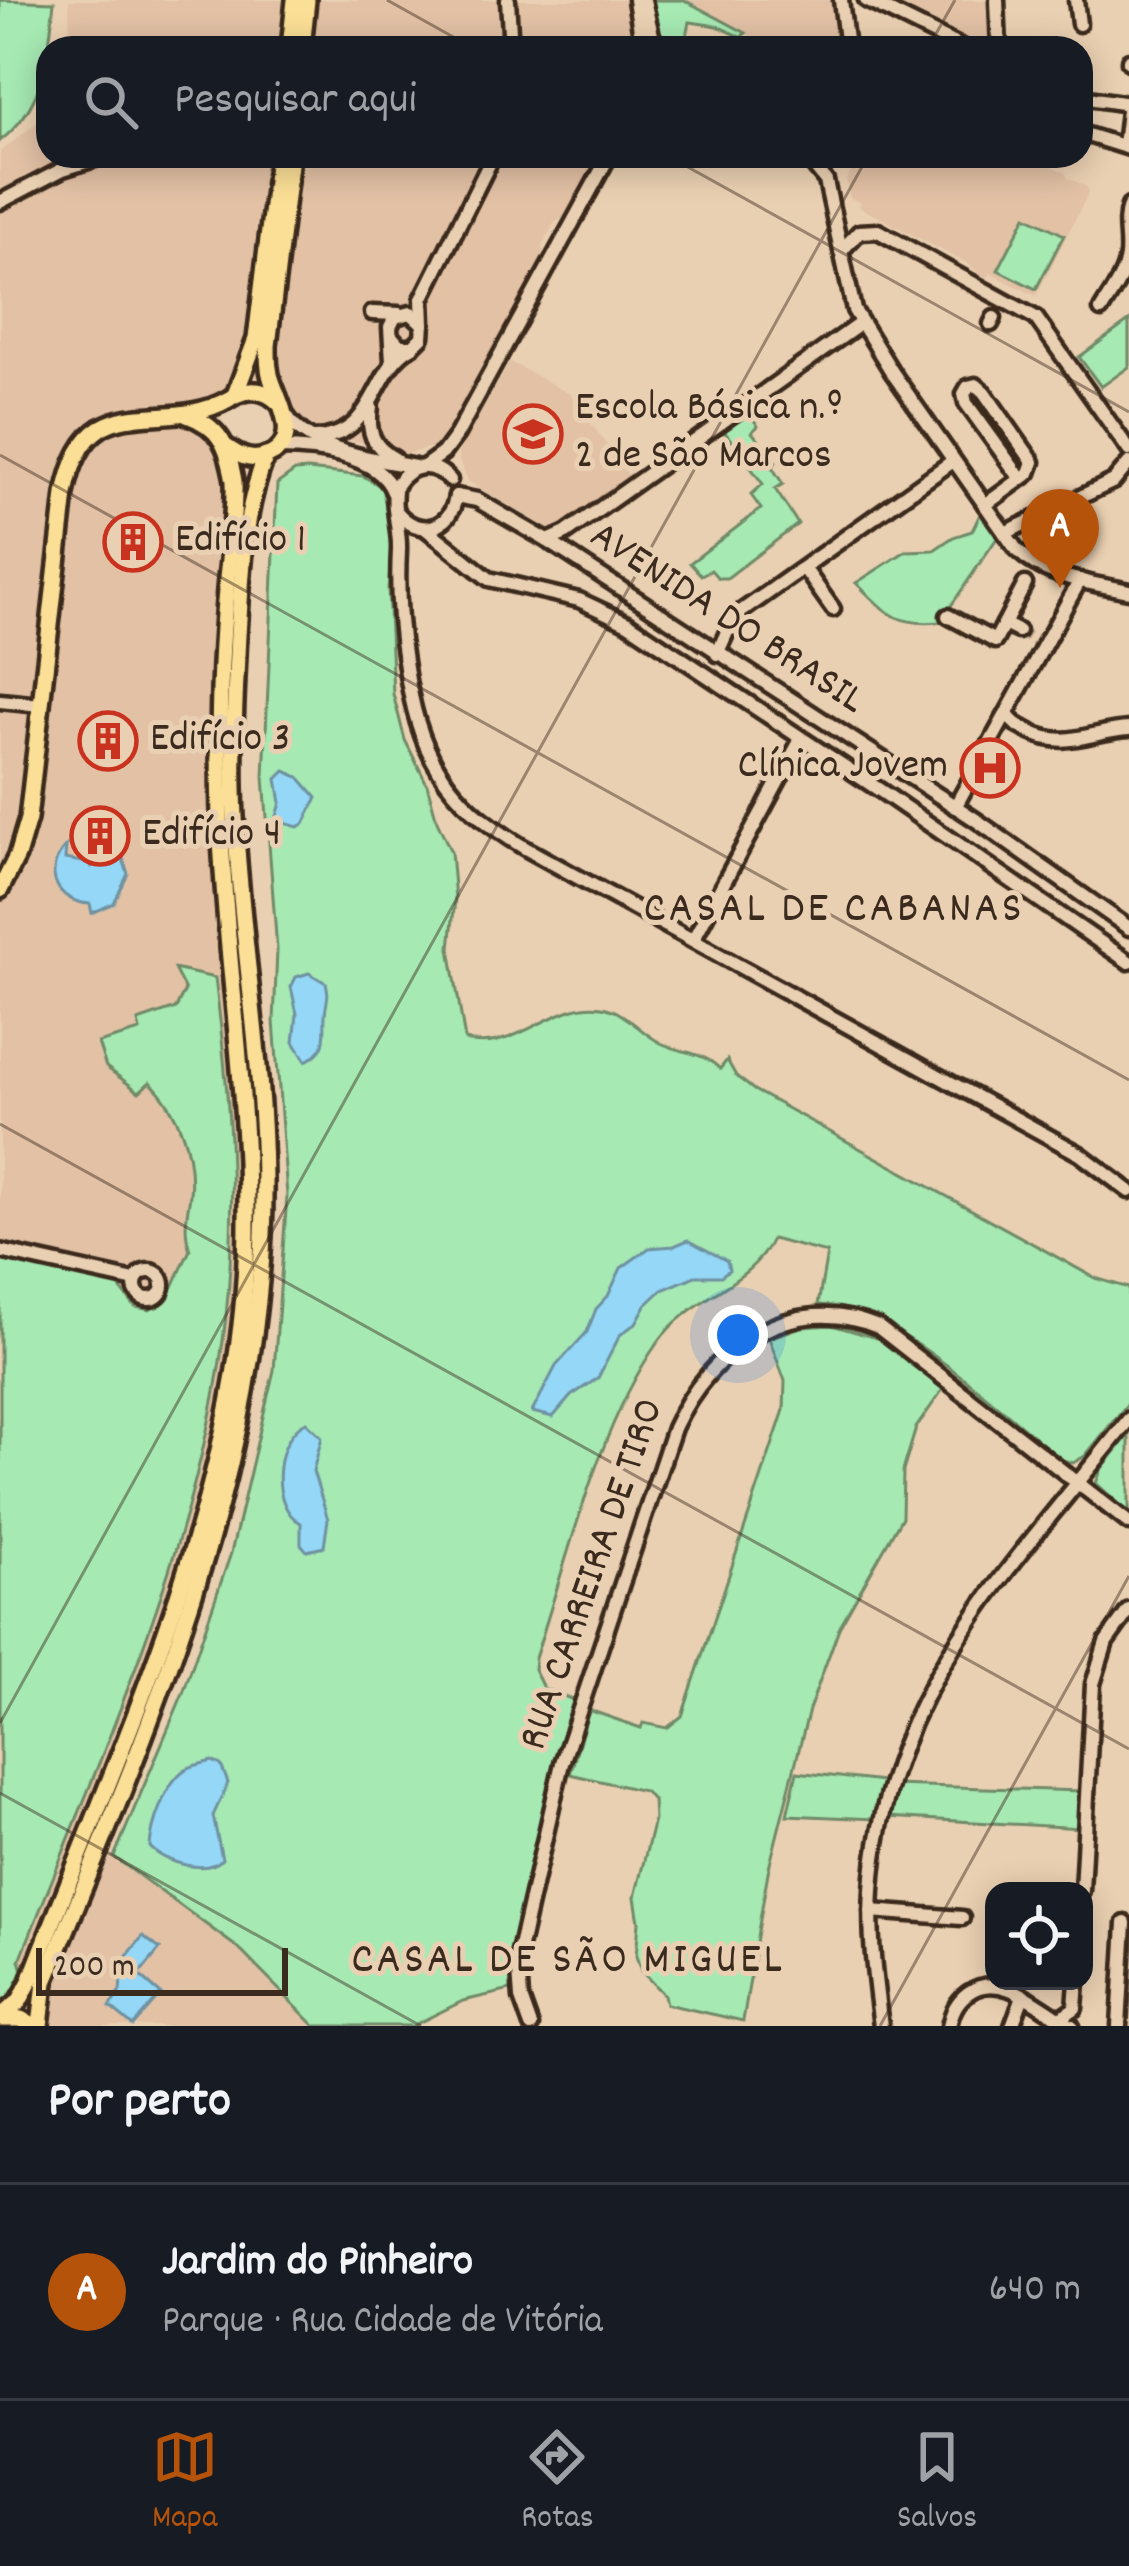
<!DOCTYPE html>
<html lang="pt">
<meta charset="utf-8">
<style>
body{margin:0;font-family:Dekko,sans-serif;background:#20242c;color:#f1f3f6}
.controls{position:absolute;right:36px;bottom:36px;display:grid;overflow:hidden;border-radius:24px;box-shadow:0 6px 30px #0003}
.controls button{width:108px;height:108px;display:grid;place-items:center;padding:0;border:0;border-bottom:3px solid #363941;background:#171b24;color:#f1f3f6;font:60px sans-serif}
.scale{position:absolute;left:36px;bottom:30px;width:252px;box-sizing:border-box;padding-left:12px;border:6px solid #3b2a1e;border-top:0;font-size:33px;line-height:42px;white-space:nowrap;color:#3b2a1e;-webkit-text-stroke:9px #ead0b2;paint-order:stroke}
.you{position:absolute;left:738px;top:1335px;width:42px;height:42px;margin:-30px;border:9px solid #fff;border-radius:50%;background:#1a73e8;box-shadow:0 0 0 18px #1a73e833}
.badge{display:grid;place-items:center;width:78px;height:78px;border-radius:50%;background:#b45309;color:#fff;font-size:39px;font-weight:700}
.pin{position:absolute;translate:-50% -99px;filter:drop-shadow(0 3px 6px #0008)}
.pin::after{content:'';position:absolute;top:63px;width:42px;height:36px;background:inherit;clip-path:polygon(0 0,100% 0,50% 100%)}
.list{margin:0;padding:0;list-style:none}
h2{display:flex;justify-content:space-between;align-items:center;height:156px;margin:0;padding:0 48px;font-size:51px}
h2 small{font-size:39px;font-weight:400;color:#9ea1a6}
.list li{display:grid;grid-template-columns:78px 1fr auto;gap:36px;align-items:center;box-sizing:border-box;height:216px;padding:0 48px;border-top:3px solid #363941}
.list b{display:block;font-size:45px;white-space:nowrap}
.list p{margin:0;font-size:39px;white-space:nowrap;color:#9ea1a6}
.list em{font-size:39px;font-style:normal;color:#9ea1a6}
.icon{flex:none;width:66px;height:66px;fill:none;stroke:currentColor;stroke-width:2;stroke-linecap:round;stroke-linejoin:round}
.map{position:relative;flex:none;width:1129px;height:2026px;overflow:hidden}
.search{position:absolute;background:#171b24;box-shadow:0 6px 30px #0003;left:36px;right:36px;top:36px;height:132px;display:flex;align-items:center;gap:30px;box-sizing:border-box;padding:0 42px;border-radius:36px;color:#9ea1a6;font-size:45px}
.sheet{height:372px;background:#171b24}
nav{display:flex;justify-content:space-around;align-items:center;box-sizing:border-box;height:168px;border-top:3px solid #363941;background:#171b24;font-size:33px;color:#9ea1a6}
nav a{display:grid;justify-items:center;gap:6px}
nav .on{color:#b45309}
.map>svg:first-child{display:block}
.built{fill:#e2c1a5}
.green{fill:#a6e9b3;stroke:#708a68;stroke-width:3}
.water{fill:#94d7f6;stroke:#7092a0;stroke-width:3}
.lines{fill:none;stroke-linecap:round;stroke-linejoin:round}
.minor-tunnel{stroke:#c7af94;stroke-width:12;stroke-dasharray:12 6;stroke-linecap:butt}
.minor-casing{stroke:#3b2a1e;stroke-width:21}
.major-casing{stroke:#3b2a1e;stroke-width:24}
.minor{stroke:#ead0b2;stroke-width:12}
.major{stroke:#fbdf96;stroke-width:15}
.ticks{fill:none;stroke:#3b2a1e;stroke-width:3;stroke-opacity:0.45}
.labels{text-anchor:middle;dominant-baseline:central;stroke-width:10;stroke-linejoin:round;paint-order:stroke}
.poi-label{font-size:42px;fill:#3b2a1e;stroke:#ead0b2;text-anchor:start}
.street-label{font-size:42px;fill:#3b2a1e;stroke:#ead0b2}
.neighbourhood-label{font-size:45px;letter-spacing:3px;fill:#3b2a1e;stroke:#ead0b2}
</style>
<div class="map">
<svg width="1129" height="2026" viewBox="0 0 1129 2026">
<rect width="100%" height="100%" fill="#ead0b2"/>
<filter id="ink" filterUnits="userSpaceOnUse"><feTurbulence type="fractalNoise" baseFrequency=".00833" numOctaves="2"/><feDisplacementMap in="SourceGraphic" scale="24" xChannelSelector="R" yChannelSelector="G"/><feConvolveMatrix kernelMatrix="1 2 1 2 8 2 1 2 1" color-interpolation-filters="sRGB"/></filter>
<g filter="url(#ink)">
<g class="built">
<path d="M69 0H630L637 48H70Z"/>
<path d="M686 0H836L842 48H771Z"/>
<path d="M868 0H997L1001 48H973Z"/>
<path d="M48 104V156H602L570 216 555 222 542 246 546 261 443 444 406 454 315 431 300 418 286 390 235 379 208 403V434L224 467 228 488 213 666 212 772 240 1177 235 1312 223 1397 198 1508 169 1598 77 1835 134 1870 238 1948 315 2026H0V152L35 124Z"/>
<path d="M861 156H1028L1065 172 1068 178 1087 187 1088 194 1036 296 991 273 988 278 979 274 970 265 859 207 861 203 850 198 846 180Z"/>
<path d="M510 362 570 394 629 476 560 526 549 529 469 482 459 461 458 453Z"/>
</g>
<g class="green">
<path d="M0 0 54 2C48 54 46 106 0 141Z"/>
<path d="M651 0H684L746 33 741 37 717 26 690 22 686 40 657 33Z"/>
<path d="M1026 216 1064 235 1036 289 998 270Z"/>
<path d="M1129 321V367L1101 387 1079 357Z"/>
<path d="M749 413 758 426 752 432 776 462 772 467 783 484 775 489 798 524 727 578H718L711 570 701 575 690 563 761 509 751 495 763 484 724 431Z"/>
<path d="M308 470 363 476 382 487 393 541 388 588 393 694 405 740 427 784 437 821 451 852 455 899 450 948 465 1040C515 1056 558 995 607 1008 628 1014 642 1034 661 1043 683 1054 703 1051 720 1069L727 1060 736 1076 754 1090 1095 1278 1129 1288V1402L1085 1456 1073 1463 1062 1460C1003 1413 891 1303 818 1305L827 1253 772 1239C751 1286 689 1297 658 1342 598 1426 568 1559 535 1658L534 1669 543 1688 574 1700 561 1740 516 1930 511 1990 463 2001 412 2026H315L238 1948 114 1857 183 1693 231 1553 274 1370 287 1196 274 1021 277 950 264 777 277 484 295 471Z"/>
<path d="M981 512 999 535 940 622C895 626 887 613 856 583L906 551 934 550 953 537 972 531Z"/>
<path d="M174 969 215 978C229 1090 238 1203 226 1316 203 1533 100 1757 20 1960L24 1974 0 2009V1258L117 1284 135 1307 150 1310 169 1295 190 1250C183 1228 187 1217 190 1195 194 1155 179 1110 150 1082L139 1092 106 1067 98 1043 140 1031 138 1021 176 1008 185 990Z"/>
<path d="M832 1325 880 1339 943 1389 916 1428 903 1471 902 1517 839 1628 809 1710 768 1872 743 2021 666 2004 664 1995 641 1971 636 1956 639 1922 635 1897 654 1820 653 1800 644 1791 570 1774 589 1710 641 1728 643 1723 667 1728 682 1716 784 1410 785 1381 769 1338 801 1327Z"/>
<path d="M1129 1435V1513L1096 1483 1102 1468Z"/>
<path d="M797 1772 883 1782 875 1819 787 1815Z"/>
<path d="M893 1785 1082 1791 1081 1828 887 1817Z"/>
</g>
<g class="water">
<path d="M285 771 299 777 317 798 304 824 298 827 284 823 277 816 281 803 277 779Z"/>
<path d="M66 846 65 859 83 862 85 856 92 857V866L119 846 128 874 114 903 92 913 90 904C56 902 42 871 66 846Z"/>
<path d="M309 973 326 983C330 996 326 1002 325 1015 324 1038 329 1049 306 1061L294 1042 297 1014 291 987 296 977Z"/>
<path d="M688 1240 727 1261 729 1270 721 1276H695L662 1290 646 1305 636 1323 620 1335 598 1378 571 1396 553 1417 532 1412 556 1366 587 1332 596 1309 608 1296 621 1268 649 1248 674 1246Z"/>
<path d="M306 1422 322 1437 313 1471 328 1519 324 1547 307 1551 301 1544V1523C268 1506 275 1436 306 1422Z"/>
<path d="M212 1761 221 1765 228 1783 213 1816 222 1859C207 1875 164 1863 150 1847 151 1826 165 1785 183 1771 191 1765 202 1764 212 1761Z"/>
<path d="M143 1936 160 1949 139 1975 161 1994 133 2026 110 2007 120 1991 123 1961Z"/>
</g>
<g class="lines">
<path class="minor-tunnel" d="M1018 631 1035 641"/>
<g class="minor-casing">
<g id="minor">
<path d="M508 0 511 48"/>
<path d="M635 0 643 48"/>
<path d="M644 0 655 48"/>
<path d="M841 0 847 48"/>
<path d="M866 0 963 48"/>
<path d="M997 0 999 48"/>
<path d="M1076 0 1079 24"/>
<path d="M1129 60V62"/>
<path d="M1081 97 1129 104"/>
<path d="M1081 133 1129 148"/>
<path d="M1124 146 1129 102"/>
<path d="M806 156 826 181 854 310 892 372 1016 549C1045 578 1091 583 1129 591"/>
<path d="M0 202 63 169 105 156"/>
<path d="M841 251 859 232 878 231 1036 318 1129 450"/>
<path d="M1101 310C1111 293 1125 275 1127 256 1129 238 1123 223 1129 206"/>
<path d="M372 313 399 314"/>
<path d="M423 324 422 299 493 156"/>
<path d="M991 324 994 318"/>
<path d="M391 336 400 346H413L422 337 423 324 411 313 395 317 390 327 392 361"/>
<path d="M371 407C367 432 373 447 395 459"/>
<path d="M287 416C311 452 376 459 415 467"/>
<path d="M315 438C378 436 369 370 413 346"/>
<path d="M278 448C314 448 379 454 393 492"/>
<path d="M425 466 443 453 457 434 609 156"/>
<path d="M450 480C433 461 411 463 396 485 391 506 400 528 399 550 397 588 399 623 405 661 418 754 444 800 525 848L1080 1154 1129 1191"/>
<path d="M456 496 477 500 548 541 976 820 1129 928"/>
<path d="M985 505 1029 473 1033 462 984 392 976 385 968 387 964 394 966 403 1021 479"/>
<path d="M397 512C418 538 451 530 456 496"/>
<path d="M425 528 489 579 579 600 628 623 884 793 1129 962"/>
<path d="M1005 533 1114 481 1129 463"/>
<path d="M548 541 566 533 861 323"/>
<path d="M804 568 833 609"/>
<path d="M948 616 995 641 1004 624 1018 631"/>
<path d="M1004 624 1025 584"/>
<path d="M717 654 732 621 742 611 953 461"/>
<path d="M0 701 41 705"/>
<path d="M1007 714C1013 724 1019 726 1030 732 1066 750 1092 731 1129 729"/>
<path d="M955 807 1080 580"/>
<path d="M693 940 801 739"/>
<path d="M0 1251 135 1281"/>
<circle cx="149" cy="1285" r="14"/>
<path d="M1082 1891 1093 1684 1106 1642 1129 1610"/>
<path d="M871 1911 962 1918"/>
<path d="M1059 2019 1075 2008 1077 1981"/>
<path d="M531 2026 521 1998 518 1956 562 1763 674 1428C710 1349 791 1290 878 1327L1129 1523"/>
<path d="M881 2026C875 1981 869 1935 872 1890 884 1689 1013 1567 1129 1419"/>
<path d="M949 2026C952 2012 956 2002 968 1993 1002 1968 1042 2010 1072 2026"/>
<path d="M1012 2026 1023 1996"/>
<path d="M1119 2026 1125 1923"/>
</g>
</g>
<g class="major-casing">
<g id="major">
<path d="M290 48 295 0"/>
<path d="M302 48 307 0"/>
<path d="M235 395 256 339 278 156"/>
<path d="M232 397C250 387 266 389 280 404"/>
<path d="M228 448C239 456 250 461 264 457 302 445 282 408 273 384 268 372 268 359 268 346L291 156"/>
<path d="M0 890 17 856 28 819 65 494C87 379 162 438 229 399"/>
<path d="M0 2017 19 2002 30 1981C111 1768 215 1553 241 1325 261 1155 226 987 220 817 218 742 219 665 226 590 229 553 235 518 234 481 228 447 221 427 187 415"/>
<path d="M0 2019H21L33 2026"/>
<path d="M40 2026 45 1982C150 1725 267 1462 264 1180 263 1059 241 938 235 817 232 756 235 695 238 635 242 574 243 512 266 456"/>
</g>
</g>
<use href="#minor" class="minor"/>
<use href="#major" class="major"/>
</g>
</g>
<path class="ticks" d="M387 0 473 48M928 48 955 0M668 156 1129 412M0 455 1129 1080M0 1124 1129 1749M0 1723 868 156M0 1793 421 2026M880 2026 1129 1576"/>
<defs>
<g id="school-ring" transform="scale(3)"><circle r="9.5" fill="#ead0b2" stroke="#c8321e" stroke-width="1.5"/><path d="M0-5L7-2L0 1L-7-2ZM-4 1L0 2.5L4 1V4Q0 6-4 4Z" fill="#c8321e"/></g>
<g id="building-ring" transform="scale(3)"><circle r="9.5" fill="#ead0b2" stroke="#c8321e" stroke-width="1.5"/><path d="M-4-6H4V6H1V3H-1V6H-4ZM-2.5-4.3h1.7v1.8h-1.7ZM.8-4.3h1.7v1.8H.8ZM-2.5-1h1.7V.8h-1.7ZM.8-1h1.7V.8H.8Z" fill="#c8321e"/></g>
<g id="hospital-ring" transform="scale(3)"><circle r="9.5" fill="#ead0b2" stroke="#c8321e" stroke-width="1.5"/><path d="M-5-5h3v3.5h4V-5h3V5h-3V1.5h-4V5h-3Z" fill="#c8321e"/></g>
</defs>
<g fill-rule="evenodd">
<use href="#school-ring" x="533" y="434"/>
<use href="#building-ring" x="133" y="542"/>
<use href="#building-ring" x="108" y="741"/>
<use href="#hospital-ring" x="990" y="768"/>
<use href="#building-ring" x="100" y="836"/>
</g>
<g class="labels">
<g class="poi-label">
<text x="575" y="410">Escola Básica n.º<tspan x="575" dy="48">2 de São Marcos</tspan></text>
<text x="175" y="542">Edifício 1</text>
<text x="150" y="741">Edifício 3</text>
<text x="948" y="768" text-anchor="end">Clínica Jovem</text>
<text x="142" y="836">Edifício 4</text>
</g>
<g class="street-label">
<text transform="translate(726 620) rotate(33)">AVENIDA DO BRASIL</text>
<text transform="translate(594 1575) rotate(-71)">RUA CARREIRA DE TIRO</text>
</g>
<g class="neighbourhood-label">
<text x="834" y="911">CASAL DE CABANAS</text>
<text x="568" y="1962">CASAL DE SÃO MIGUEL</text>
</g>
</g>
</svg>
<div class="controls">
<button><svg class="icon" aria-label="locate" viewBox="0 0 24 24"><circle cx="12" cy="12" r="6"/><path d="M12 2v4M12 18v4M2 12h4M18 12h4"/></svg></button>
</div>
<div class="scale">200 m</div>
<div class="you"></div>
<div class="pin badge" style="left:1060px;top:588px">A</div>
<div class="search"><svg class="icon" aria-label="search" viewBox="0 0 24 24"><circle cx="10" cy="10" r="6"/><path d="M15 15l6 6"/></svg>Pesquisar aqui</div>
</div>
<section class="sheet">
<h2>Por perto<small></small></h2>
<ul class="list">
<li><span class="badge">A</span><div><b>Jardim do Pinheiro</b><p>Parque · Rua Cidade de Vitória</p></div><em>640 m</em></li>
</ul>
</section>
<nav>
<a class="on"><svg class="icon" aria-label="map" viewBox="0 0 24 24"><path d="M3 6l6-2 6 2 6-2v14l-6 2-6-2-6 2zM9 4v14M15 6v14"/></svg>Mapa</a>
<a><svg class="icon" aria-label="directions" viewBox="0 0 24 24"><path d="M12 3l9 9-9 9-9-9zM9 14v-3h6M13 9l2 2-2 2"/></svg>Rotas</a>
<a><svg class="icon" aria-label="saved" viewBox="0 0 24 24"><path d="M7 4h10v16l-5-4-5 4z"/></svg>Salvos</a>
</nav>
